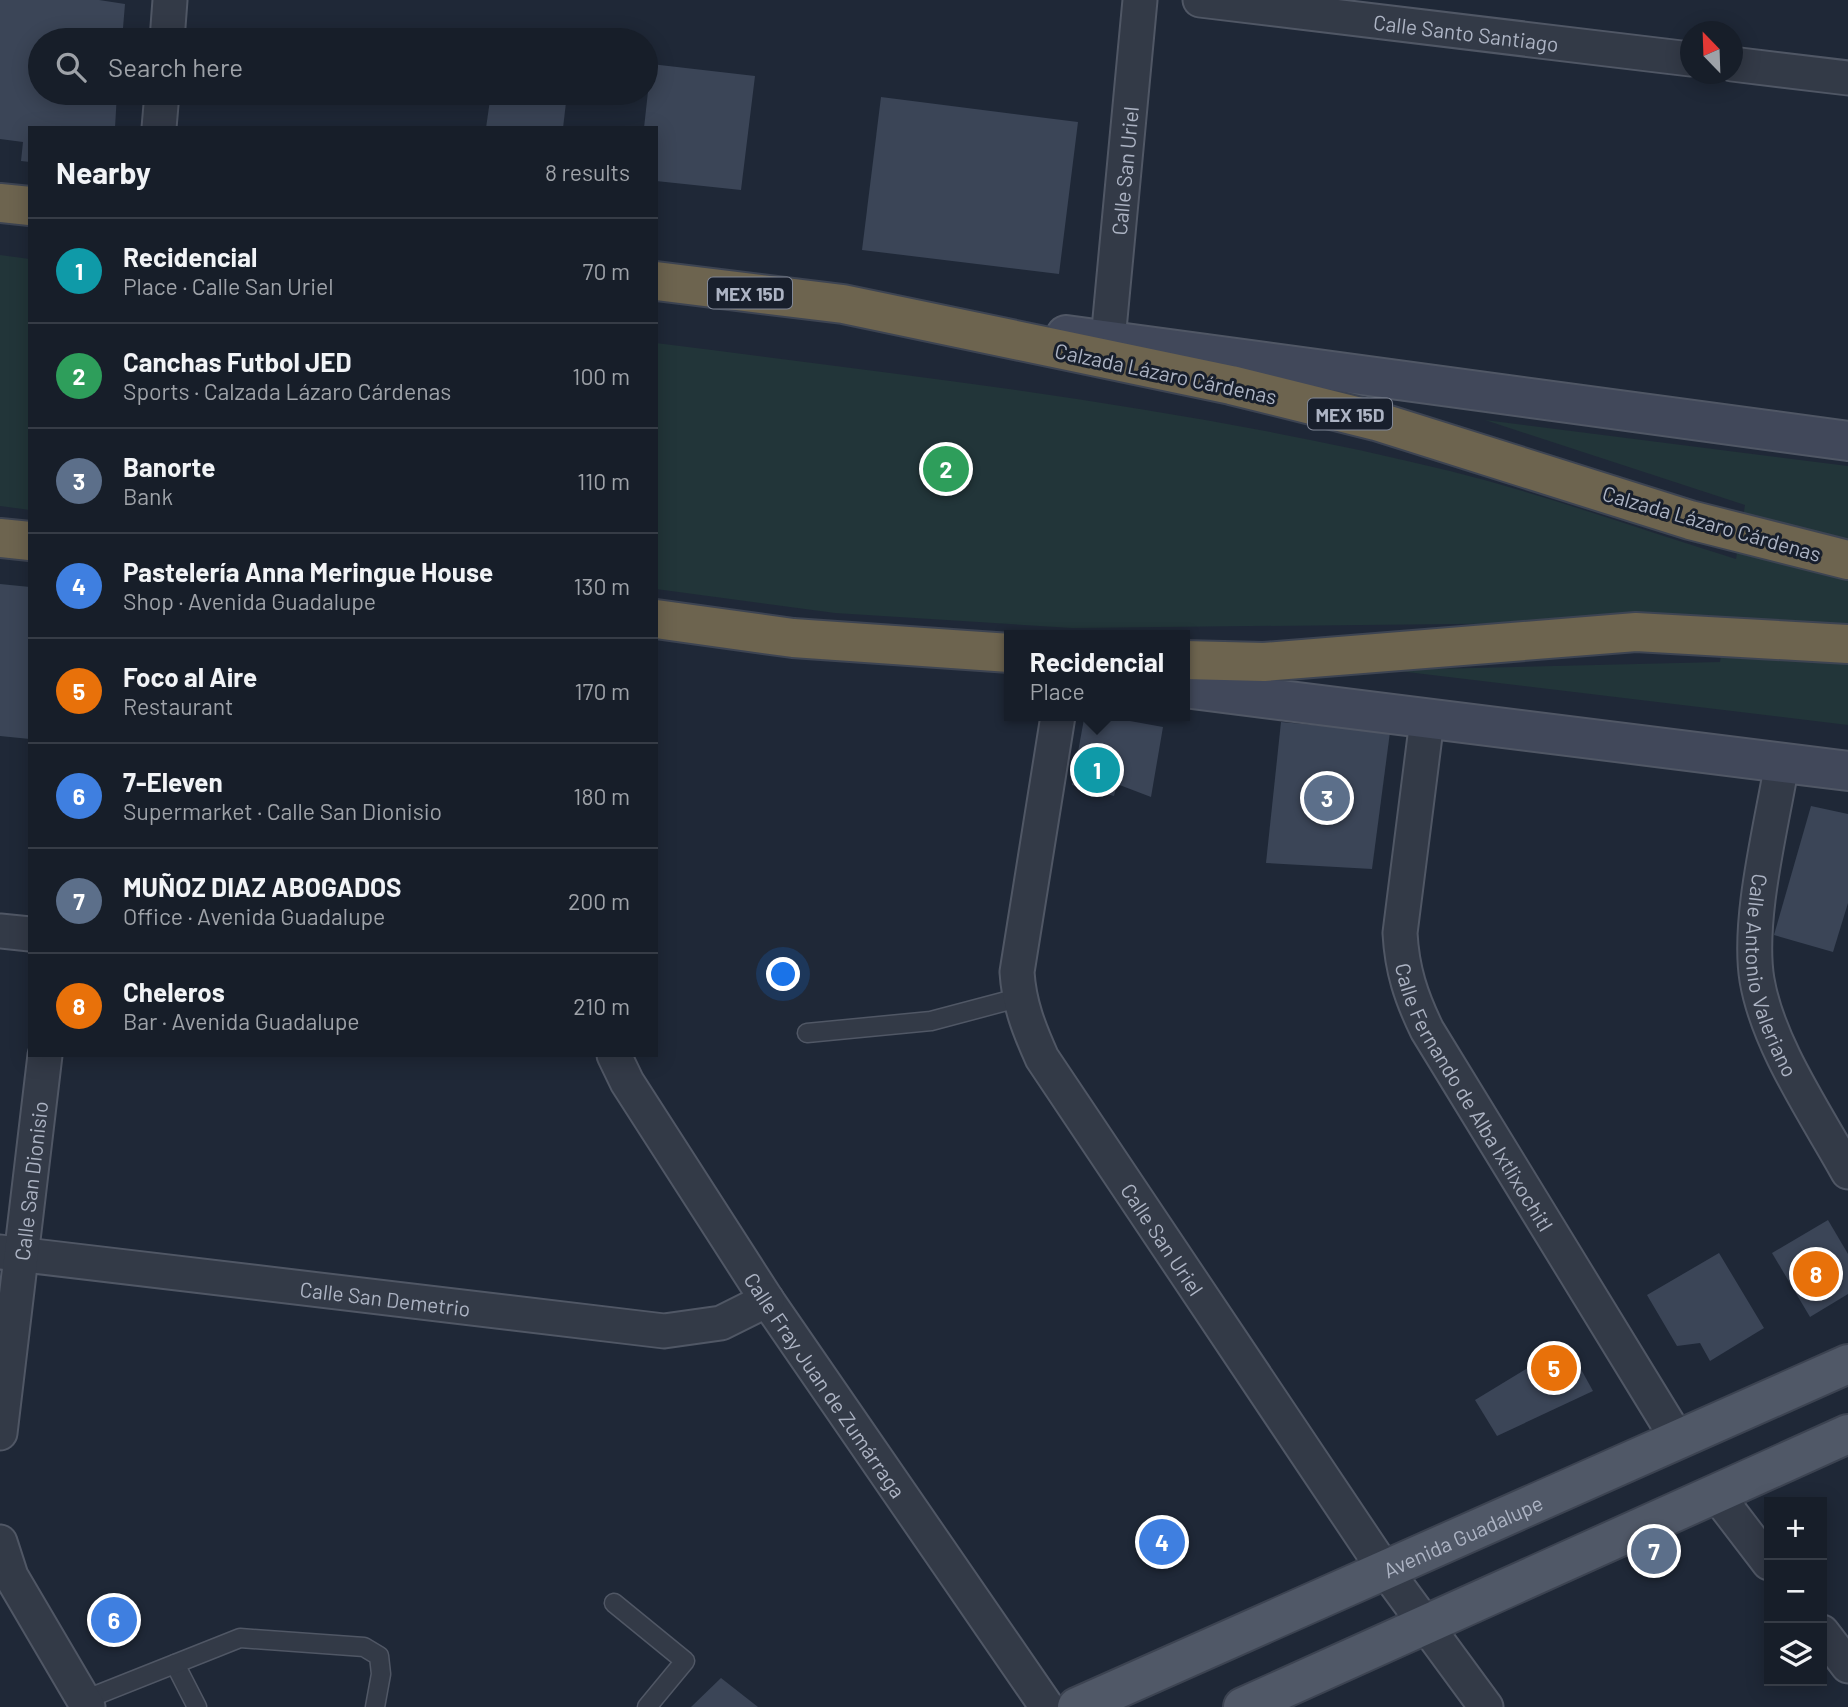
<!DOCTYPE html>
<meta charset="utf-8">
<style>
body{margin:0;font-family:Barlow,sans-serif;background:#242b35;color:#f1f3f6}
.controls{position:absolute;right:21px;bottom:21px;display:grid;overflow:hidden;border-radius:0px;box-shadow:0 4px 18px #0003}
.controls button{width:63px;height:63px;display:grid;place-items:center;padding:0;border:0;border-bottom:2px solid #363c46;background:#171e29;color:#f1f3f6;font:35px sans-serif}
.compass{position:absolute;left:1680px;top:21px;width:63px;height:63px;border-radius:50%;background:#171e29;box-shadow:0 4px 18px #0003;rotate:337deg}
.you{position:absolute;left:784px;top:975px;width:24px;height:24px;margin:-18px;border:5px solid #fff;border-radius:50%;background:#1a73e8;box-shadow:0 0 0 10px #1a73e833}
.badge{display:grid;place-items:center;width:46px;height:46px;border-radius:50%;background:#0f766e;color:#fff;font-size:23px;font-weight:700}
.pin{position:absolute;translate:-50% -50%;border:4px solid #fff;box-shadow:0 2px 7px #0006}
.popup{position:absolute;left:1004px;top:630px;width:186px;height:91px;box-sizing:border-box;display:grid;place-content:center;border-radius:0px;background:#171e29;filter:drop-shadow(0 2px 5px #0005);font-size:23px;white-space:nowrap;color:#9ea2a8}
.popup b{font-size:26px;color:#f1f3f6}
.popup::after{content:'';position:absolute;left:50%;top:100%;margin-left:-14px;border:14px solid transparent;border-top-color:#171e29}
.list{margin:0;padding:0;list-style:none}
h2{display:flex;justify-content:space-between;align-items:center;height:91px;margin:0;padding:0 28px;font-size:30px}
h2 small{font-size:23px;font-weight:400;color:#9ea2a8}
.list li{display:grid;grid-template-columns:46px 1fr auto;gap:21px;align-items:center;box-sizing:border-box;height:105px;padding:0 28px;border-top:2px solid #363c46}
.list b{display:block;font-size:26px;white-space:nowrap}
.list p{margin:0;font-size:23px;white-space:nowrap;color:#9ea2a8}
.list em{font-size:23px;font-style:normal;color:#9ea2a8}
.icon{flex:none;width:38px;height:38px;fill:none;stroke:currentColor;stroke-width:2;stroke-linecap:round;stroke-linejoin:round}
.map{position:relative;flex:none;width:1848px;height:1707px;overflow:hidden}
.search{position:absolute;background:#171e29;box-shadow:0 4px 18px #0003;left:28px;top:28px;width:630px;height:77px;display:flex;align-items:center;gap:18px;box-sizing:border-box;padding:0 24px;border-radius:38px;color:#9ea2a8;font-size:26px}
.panel{position:absolute;background:#171e29;box-shadow:0 4px 18px #0003;left:28px;top:126px;width:630px;height:931px;border-radius:0px}
.map>svg:first-child{display:block}
.green{fill:#223539}
.building{fill:#3b4557}
.lines{fill:none;stroke-linecap:round;stroke-linejoin:round}
.lane-casing{stroke:#505765;stroke-width:21}
.street-casing{stroke:#505765;stroke-width:37}
.secondary-casing{stroke:#505765;stroke-width:42}
.primary-casing{stroke:#3c4351;stroke-width:42}
.highway-casing{stroke:#3d4452;stroke-width:42}
.lane{stroke:#333a47;stroke-width:18}
.street{stroke:#333a47;stroke-width:33}
.secondary{stroke:#41485a;stroke-width:38}
.primary{stroke:#505867;stroke-width:38}
.highway{stroke:#6d644f;stroke-width:38}
.labels{text-anchor:middle;dominant-baseline:central;stroke-width:6;stroke-linejoin:round;paint-order:stroke}
.shield{fill:#181f2c;stroke:#808796;stroke-width:2}
.shield-label{font-size:19px;font-weight:bold;fill:#adb4c4}
.street-label{font-size:21px;fill:#adb4c4;stroke:#181f2c}
</style>
<div class="map">
<svg width="1848" height="1707" viewBox="0 0 1848 1707">
<rect width="100%" height="100%" fill="#1f2837"/>
<g class="green">
<path d="M0 255 30 259V510L0 506Z"/>
<path d="M656 343C922 377 1189 407 1450 471 1546 495 1641 530 1736 559L1745 505 1485 420 1848 466V725L1390 670 1720 662 1726 621 1072 628 835 613 656 589Z"/>
</g>
<g class="building">
<path d="M0 0H99L125 4 122 40H40V93H117L115 128H30V162L21 161 23 142 0 139Z"/>
<path d="M651 64 755 76 741 190 656 181V128H644Z"/>
<path d="M491 93 567 94 563 128H486Z"/>
<path d="M881 97 1078 122 1059 274 862 250Z"/>
<path d="M0 584 30 587V739L0 736Z"/>
<path d="M1084 719 1130 721 1163 727 1151 797 1117 784 1114 796 1072 785Z"/>
<path d="M1281 722 1390 732 1372 869 1266 863Z"/>
<path d="M1811 806 1848 814V903L1833 952 1774 935Z"/>
<path d="M1828 1220 1848 1254V1294L1810 1317 1772 1253Z"/>
<path d="M1719 1253 1764 1328 1710 1361 1700 1343 1677 1346 1647 1295Z"/>
<path d="M1567 1344 1593 1391 1497 1436 1475 1400Z"/>
<path d="M721 1678 758 1707H691Z"/>
</g>
<g class="lines">
<g class="lane-casing">
<g id="lane">
<path d="M807 1033 931 1021 1018 998"/>
<path d="M614 1603 685 1661 647 1707"/>
<path d="M175 1664 197 1707"/>
<path d="M84 1700 240 1638 364 1647 379 1656 381 1674 375 1707"/>
</g>
</g>
<g class="street-casing">
<g id="street">
<path id="s1" d="M1200 0 1690 59"/>
<path d="M167 40 170 0"/>
<path d="M1732 64 1848 78"/>
<path d="M159 128 162 93"/>
<path id="s2" d="M1108 340 1140 0"/>
<path id="s3" d="M1058 716 1017 972C1019 1004 1029 1029 1042 1058L1376 1557 1486 1707"/>
<path id="s4" d="M1427 720 1400 933C1402 970 1411 997 1427 1030L1678 1440"/>
<path id="s5" d="M1782 763C1772 824 1747 920 1757 980 1768 1045 1816 1114 1848 1172"/>
<path d="M0 931 30 934"/>
<path id="s6" d="M614 1055 627 1082 767 1300 1047 1707"/>
<path id="s7" d="M0 1252 664 1331 721 1323 767 1300"/>
<path id="s8" d="M0 1433 45 1055"/>
<path d="M1717 1495 1769 1563"/>
<path d="M0 1542 11 1576 88 1707"/>
<path d="M1822 1632 1848 1666"/>
</g>
</g>
<g class="secondary-casing">
<g id="secondary">
<path d="M1066 335 1848 441"/>
<path d="M1184 688 1848 771"/>
</g>
</g>
<g class="primary-casing">
<g id="primary">
<path id="s9" d="M1077 1707 1848 1364"/>
<path d="M1243 1707 1848 1434"/>
</g>
</g>
<g class="highway-casing">
<g id="highway">
<path d="M0 203 30 206"/>
<path d="M656 281 843 304 1231 385 1376 421 1690 520 1848 560"/>
<path d="M0 538 30 541"/>
<path d="M656 619 793 638 1010 653"/>
<path d="M1184 660 1264 662 1636 632 1848 644"/>
</g>
</g>
<use href="#lane" class="lane"/>
<use href="#street" class="street"/>
<use href="#secondary" class="secondary"/>
<use href="#primary" class="primary"/>
<use href="#highway" class="highway"/>
</g>
<g class="labels">
<g class="shield">
<rect x="708" y="277.5" width="84" height="31" rx="5"/>
<rect x="1308" y="398.5" width="84" height="31" rx="5"/>
</g>
<g class="shield-label">
<text x="750" y="293">MEX 15D</text>
<text x="1350" y="414">MEX 15D</text>
</g>
<g class="street-label">
<text stroke="none"><textPath href="#s1" startOffset="268">Calle Santo Santiago</textPath></text>
<text stroke="none"><textPath href="#s2" startOffset="170">Calle San Uriel</textPath></text>
<text transform="translate(1166 373) rotate(12)">Calzada Lázaro Cárdenas</text>
<text transform="translate(1712 523) rotate(16)">Calzada Lázaro Cárdenas</text>
<text stroke="none"><textPath href="#s5" startOffset="217">Calle Antonio Valeriano</textPath></text>
<text stroke="none"><textPath href="#s4" startOffset="397">Calle Fernando de Alba Ixtlixochitl</textPath></text>
<text stroke="none"><textPath href="#s8" startOffset="254">Calle San Dionisio</textPath></text>
<text stroke="none"><textPath href="#s3" startOffset="567">Calle San Uriel</textPath></text>
<text stroke="none"><textPath href="#s7" startOffset="388">Calle San Demetrio</textPath></text>
<text stroke="none"><textPath href="#s6" startOffset="392">Calle Fray Juan de Zumárraga</textPath></text>
<text stroke="none"><textPath href="#s9" startOffset="422">Avenida Guadalupe</textPath></text>
</g>
</g>
</svg>
<div class="controls">
<button>+</button>
<button>−</button>
<button><svg class="icon" aria-label="layers" viewBox="0 0 24 24"><path d="M12 4l9 5-9 5-9-5zM3 14l9 5 9-5"/></svg></button>
</div>
<svg class="compass" viewBox="-18 -18 36 36"><path d="M0-13l5 13h-10z" fill="#e53935"/><path d="M0 13l5-13h-10z" fill="#9ea2a8"/></svg>
<div class="you"></div>
<div class="pin badge" style="left:1097px;top:770px;background:#0f9aa8">1</div>
<div class="popup"><b>Recidencial</b>Place</div>
<div class="pin badge" style="left:946px;top:469px;background:#2e9e5b">2</div>
<div class="pin badge" style="left:1327px;top:798px;background:#5c6f8a">3</div>
<div class="pin badge" style="left:1162px;top:1542px;background:#3f7fe0">4</div>
<div class="pin badge" style="left:1554px;top:1368px;background:#e8710a">5</div>
<div class="pin badge" style="left:114px;top:1620px;background:#3f7fe0">6</div>
<div class="pin badge" style="left:1654px;top:1551px;background:#5c6f8a">7</div>
<div class="pin badge" style="left:1816px;top:1274px;background:#e8710a">8</div>
<div class="search"><svg class="icon" aria-label="search" viewBox="0 0 24 24"><circle cx="10" cy="10" r="6"/><path d="M15 15l6 6"/></svg>Search here</div>
<section class="panel">
<h2>Nearby<small>8 results</small></h2>
<ul class="list">
<li><span class="badge" style="background:#0f9aa8">1</span><div><b>Recidencial</b><p>Place · Calle San Uriel</p></div><em>70 m</em></li>
<li><span class="badge" style="background:#2e9e5b">2</span><div><b>Canchas Futbol JED</b><p>Sports · Calzada Lázaro Cárdenas</p></div><em>100 m</em></li>
<li><span class="badge" style="background:#5c6f8a">3</span><div><b>Banorte</b><p>Bank</p></div><em>110 m</em></li>
<li><span class="badge" style="background:#3f7fe0">4</span><div><b>Pastelería Anna Meringue House</b><p>Shop · Avenida Guadalupe</p></div><em>130 m</em></li>
<li><span class="badge" style="background:#e8710a">5</span><div><b>Foco al Aire</b><p>Restaurant</p></div><em>170 m</em></li>
<li><span class="badge" style="background:#3f7fe0">6</span><div><b>7-Eleven</b><p>Supermarket · Calle San Dionisio</p></div><em>180 m</em></li>
<li><span class="badge" style="background:#5c6f8a">7</span><div><b>MUÑOZ DIAZ ABOGADOS</b><p>Office · Avenida Guadalupe</p></div><em>200 m</em></li>
<li><span class="badge" style="background:#e8710a">8</span><div><b>Cheleros</b><p>Bar · Avenida Guadalupe</p></div><em>210 m</em></li>
</ul>
</section>
</div>
